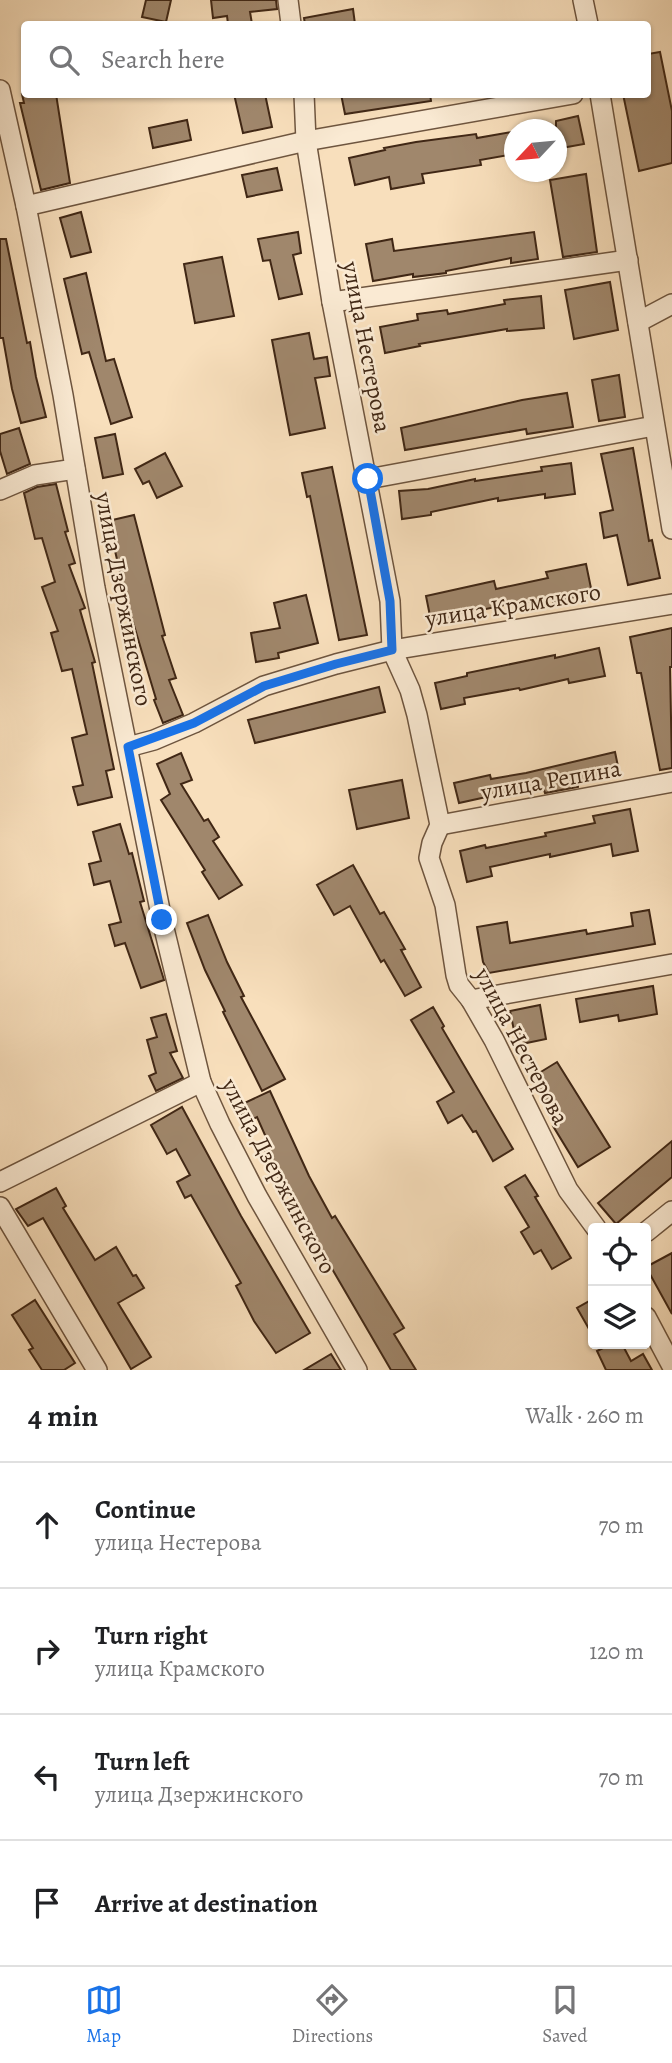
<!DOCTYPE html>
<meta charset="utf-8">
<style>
body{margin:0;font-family:Alegreya,serif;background:#f2f2f2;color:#202124}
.controls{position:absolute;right:21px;bottom:21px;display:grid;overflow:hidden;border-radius:7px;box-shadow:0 2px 5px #0004}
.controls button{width:63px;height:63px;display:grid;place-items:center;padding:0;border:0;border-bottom:2px solid #e0e0e0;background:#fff;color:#202124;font:35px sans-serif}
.compass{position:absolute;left:504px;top:119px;width:63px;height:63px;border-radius:50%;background:#fff;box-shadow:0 2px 5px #0004;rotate:244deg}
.stop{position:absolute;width:21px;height:21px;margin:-16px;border:5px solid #1a73e8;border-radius:50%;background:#fff}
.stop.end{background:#1a73e8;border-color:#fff;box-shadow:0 2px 7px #0008}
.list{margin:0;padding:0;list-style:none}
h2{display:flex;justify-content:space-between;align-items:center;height:91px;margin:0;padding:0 28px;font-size:30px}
h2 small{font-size:23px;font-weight:400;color:#757577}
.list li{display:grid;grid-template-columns:46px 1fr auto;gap:21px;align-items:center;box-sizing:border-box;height:126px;padding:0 28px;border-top:2px solid #e0e0e0}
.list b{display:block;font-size:26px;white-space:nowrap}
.list p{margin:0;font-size:23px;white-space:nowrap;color:#757577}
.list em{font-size:23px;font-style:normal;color:#757577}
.icon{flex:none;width:38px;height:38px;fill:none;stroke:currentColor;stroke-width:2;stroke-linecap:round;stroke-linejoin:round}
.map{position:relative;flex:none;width:672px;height:1370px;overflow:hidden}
.search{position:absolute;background:#fff;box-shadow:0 2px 5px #0004;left:21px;right:21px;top:21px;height:77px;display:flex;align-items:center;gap:18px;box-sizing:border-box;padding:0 24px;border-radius:7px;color:#757577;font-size:26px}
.sheet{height:595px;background:#fff}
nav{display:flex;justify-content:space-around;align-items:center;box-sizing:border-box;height:98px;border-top:2px solid #e0e0e0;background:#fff;font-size:19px;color:#757577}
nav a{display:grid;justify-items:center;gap:4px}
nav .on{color:#1a73e8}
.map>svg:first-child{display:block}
.building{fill:#a0876c;stroke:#402715;stroke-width:2}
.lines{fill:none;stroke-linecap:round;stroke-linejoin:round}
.minor-casing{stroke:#6e553f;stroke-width:22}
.minor{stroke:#faead3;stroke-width:19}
.route{stroke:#1a73e8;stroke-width:9}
.labels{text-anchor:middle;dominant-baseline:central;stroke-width:5;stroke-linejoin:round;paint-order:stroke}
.street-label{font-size:24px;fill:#402715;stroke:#faead3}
</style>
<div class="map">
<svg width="672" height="1370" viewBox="0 0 672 1370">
<rect width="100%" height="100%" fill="#f8dfbc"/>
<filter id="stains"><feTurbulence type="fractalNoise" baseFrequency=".00286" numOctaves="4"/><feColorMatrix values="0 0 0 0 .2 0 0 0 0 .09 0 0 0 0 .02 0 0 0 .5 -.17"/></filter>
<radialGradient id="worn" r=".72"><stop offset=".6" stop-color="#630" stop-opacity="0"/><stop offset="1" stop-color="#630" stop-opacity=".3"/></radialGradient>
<g class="building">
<path d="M146 0H171L166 22 142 17Z"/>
<path d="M211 0H276L277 9 250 12 252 24H228L227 16 213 18Z"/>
<path d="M353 9 355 24H305L304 18Z"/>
<path d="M660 52 672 111V163L639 171 623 94H648V54Z"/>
<path d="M22 94H56L70 183 41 190 20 103H24Z"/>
<path d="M234 94H265L272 127 243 133Z"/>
<path d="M341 94H430L431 101 345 114Z"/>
<path d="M578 116 584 144 556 149V121Z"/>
<path d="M187 120 191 140 153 148 149 128Z"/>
<path d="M512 132 514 154 480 160 481 165 422 174 424 183 391 189 389 177 355 185 349 158 385 150 384 148 416 142 476 134 477 138Z"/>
<path d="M277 168 282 190 247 197 242 175Z"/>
<path d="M586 174 597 252 563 257 550 180Z"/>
<path d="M81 212 91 252 71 257 60 218Z"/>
<path d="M298 232 301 253 293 255 302 294 279 299 270 260 263 261 258 239Z"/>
<path d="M534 232 538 259 511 263V258L446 271V273L413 277V274L373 281 366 244 392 239 394 251Z"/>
<path d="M0 239H6L27 343 30 342 36 377 46 417 21 423 12 389 3 338H0Z"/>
<path d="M222 257 234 316 195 323 184 264Z"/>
<path d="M86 273 106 361 114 359 132 417 111 424 89 352 82 354 64 279Z"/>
<path d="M610 282 618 330 574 339 565 290Z"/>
<path d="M541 296 544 328 507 331V329L419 344 420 346 385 353 380 327 418 320 417 314 447 310 448 314 505 304 504 300Z"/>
<path d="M309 333 314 359 327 357 330 376 315 378 325 428 290 435 272 340Z"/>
<path d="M619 375 625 417 599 421 592 380Z"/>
<path d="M567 393 573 427 527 434 526 429 405 450 401 428 522 400Z"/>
<path d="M19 428 30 464 7 474 0 451V434Z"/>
<path d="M115 434 123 474 103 478 95 438Z"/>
<path d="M633 448 649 541 652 540 660 578 628 585 617 535 604 538 600 513 613 510 601 454Z"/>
<path d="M165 453 182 486 157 498 149 481 143 484 135 469Z"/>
<path d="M571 463 575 494 545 498V494L498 501V498L431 512V515L402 519 399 491 428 489 475 479V481L542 471 541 467Z"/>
<path d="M332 467 367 635 339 640 310 496 307 497 302 473Z"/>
<path d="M56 484 68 531 65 532 75 563 69 565 85 608 80 610 95 662 92 663 114 769 106 771 112 797 78 805 73 787 83 785 72 738 87 734 72 669 62 671 51 633 58 631 42 587 55 582 42 538 35 539 24 493 37 487Z"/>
<path d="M134 515 165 635 162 636 176 678 169 680 183 715 163 723 154 700 156 699 127 602 108 521Z"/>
<path d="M586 564 592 593 553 602 552 597 519 604 518 602 431 621 426 596 494 581 496 589 548 578 546 572Z"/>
<path d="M306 595 318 643 278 653 279 658 256 662 251 633 280 628 274 603Z"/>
<path d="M672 628V667H670L672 768 660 770 641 673H637L630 637Z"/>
<path d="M599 648 605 676 569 683 568 679 520 690 519 688 464 698 465 704 441 709 435 683 467 676V673L555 655V658Z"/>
<path d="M379 687 385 712 255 743 248 720Z"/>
<path d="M615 752 620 776 578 784V787L545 793 544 790 501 798 500 794 459 803 454 783 490 775 491 779 526 773Z"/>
<path d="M181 753 192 780 181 784 204 821 208 819 219 837 213 841 242 885 219 899 202 872 205 870 161 800 170 794 157 764Z"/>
<path d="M402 780 409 818 357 829 349 790Z"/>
<path d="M630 809 638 851 613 856 611 844 550 857V854L490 867 492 876 467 882 460 851 485 845 486 848 546 836 545 833 595 823 593 816Z"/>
<path d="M120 824 129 854 132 853 144 901 140 902 164 980 141 988 125 943 115 946 109 925 121 922 110 881 94 885 89 864 101 861 93 832Z"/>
<path d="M353 865 380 914 384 912 405 949 401 950 421 987 405 996 384 960 381 962 350 906 334 915 317 885Z"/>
<path d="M649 910 655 944 489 973 483 962 477 927 507 922 510 943 586 930 587 934 633 926 631 913Z"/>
<path d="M208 915 227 962 244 996 241 997 285 1079 262 1091 223 1012 225 1011 205 970 187 923Z"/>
<path d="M653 986 657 1014 619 1021 618 1015 580 1022 576 999Z"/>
<path d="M540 1005 546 1039 517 1045 510 1011Z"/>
<path d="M433 1007 444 1026 442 1028 513 1149 493 1161 476 1131 473 1132 462 1115 448 1123 437 1102 454 1092 411 1020Z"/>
<path d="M166 1014 177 1051 170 1053 183 1078 156 1091 149 1076 156 1073 147 1040 157 1037 151 1018Z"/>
<path d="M557 1062 610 1147 578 1167 553 1126 558 1123 531 1078Z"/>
<path d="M270 1091 309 1176 332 1218 335 1216 404 1328 394 1334 416 1370H391L310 1231 312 1230 283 1179 280 1180 263 1147 269 1144 257 1117 245 1123 238 1106Z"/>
<path d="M182 1107 241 1216 310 1333 276 1353 254 1321 236 1286 241 1283 191 1195 185 1198 177 1182 190 1175 176 1149 167 1154 151 1125Z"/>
<path d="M672 1141V1177L616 1224 598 1203Z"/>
<path d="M525 1175 538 1196 535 1197 571 1258 552 1269 541 1250 534 1254 521 1232 529 1227 505 1187Z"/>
<path d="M56 1188 66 1206 63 1208 95 1260 116 1247 133 1276 136 1275 144 1288 118 1303 151 1357 131 1369 43 1218 28 1226 16 1209Z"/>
<path d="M672 1253V1314L646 1267Z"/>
<path d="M593 1299V1336L577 1308Z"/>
<path d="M35 1300 75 1363 64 1370H42L29 1350 33 1348 12 1315Z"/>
<path d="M611 1344H622L631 1361 643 1354 652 1370H606L597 1351Z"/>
<path d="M331 1354 341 1370H304Z"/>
</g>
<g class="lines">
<g class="minor-casing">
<g id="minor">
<path d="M288 0 291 24"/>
<path d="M583 0 588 24"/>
<path d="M0 90 26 206 63 395 95 588 162 920 201 1082 220 1124 257 1196 357 1370"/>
<path d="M304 94 306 141 332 302 390 601 392 650 410 690 417 715 440 825 432 843 429 858 445 905 456 975 459 985 471 1000 494 1040 568 1190 596 1228"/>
<path d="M600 94 672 529"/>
<path d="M26 206 306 141 573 94"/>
<path d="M332 302 628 260"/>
<path d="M638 322 672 304"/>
<path d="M368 479 654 426"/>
<path d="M0 490 35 475 75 469"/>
<path d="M128 747 154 740 194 723 264 686 336 664 392 650 672 604"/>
<path d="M440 825 672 782"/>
<path d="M471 1000 672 964"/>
<path d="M0 1182 201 1082"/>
<path d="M0 1207 97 1370"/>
<path d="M646 1232 672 1211"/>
<path d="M646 1317 672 1366"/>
</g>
</g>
<use href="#minor" class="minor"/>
</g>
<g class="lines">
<path class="route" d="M162 920 128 747 194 723 264 686 336 664 392 650 390 601 368 479"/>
</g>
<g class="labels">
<g class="street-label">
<text transform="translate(367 347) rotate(79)">улица Нестерова</text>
<text transform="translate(124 599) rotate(79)">улица Дзержинского</text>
<text transform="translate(513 605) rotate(-9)">улица Крамского</text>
<text transform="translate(551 780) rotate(-10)">улица Репина</text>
<text transform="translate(522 1046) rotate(62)">улица Нестерова</text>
<text transform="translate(279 1176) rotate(62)">улица Дзержинского</text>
</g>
</g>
<rect width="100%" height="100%" filter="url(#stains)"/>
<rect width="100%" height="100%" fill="url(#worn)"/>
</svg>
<div class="controls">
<button><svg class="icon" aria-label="locate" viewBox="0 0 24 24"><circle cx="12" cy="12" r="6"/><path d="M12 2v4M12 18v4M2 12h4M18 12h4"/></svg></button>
<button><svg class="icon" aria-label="layers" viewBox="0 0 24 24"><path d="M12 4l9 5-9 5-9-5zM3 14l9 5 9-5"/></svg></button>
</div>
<svg class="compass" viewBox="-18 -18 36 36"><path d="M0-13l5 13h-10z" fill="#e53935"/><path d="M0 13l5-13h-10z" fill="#757577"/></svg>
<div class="stop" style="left:368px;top:479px"></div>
<div class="stop end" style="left:162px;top:920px"></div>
<div class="search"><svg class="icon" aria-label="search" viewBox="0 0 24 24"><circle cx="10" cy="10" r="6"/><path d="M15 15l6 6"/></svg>Search here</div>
</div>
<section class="sheet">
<h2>4 min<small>Walk · 260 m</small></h2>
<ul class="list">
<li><svg class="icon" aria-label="ahead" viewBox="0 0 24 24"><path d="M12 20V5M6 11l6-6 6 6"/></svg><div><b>Continue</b><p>улица Нестерова</p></div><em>70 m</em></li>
<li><svg class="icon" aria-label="right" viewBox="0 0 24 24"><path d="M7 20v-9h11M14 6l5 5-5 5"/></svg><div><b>Turn right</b><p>улица Крамского</p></div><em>120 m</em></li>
<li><svg class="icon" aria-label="left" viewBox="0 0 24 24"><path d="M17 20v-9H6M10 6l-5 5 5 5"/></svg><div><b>Turn left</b><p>улица Дзержинского</p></div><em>70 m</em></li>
<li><svg class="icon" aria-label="arrive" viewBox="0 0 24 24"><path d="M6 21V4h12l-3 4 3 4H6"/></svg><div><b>Arrive at destination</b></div></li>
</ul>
</section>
<nav>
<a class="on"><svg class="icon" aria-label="map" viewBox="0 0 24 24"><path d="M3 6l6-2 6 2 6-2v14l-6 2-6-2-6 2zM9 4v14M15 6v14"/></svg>Map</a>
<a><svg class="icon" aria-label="directions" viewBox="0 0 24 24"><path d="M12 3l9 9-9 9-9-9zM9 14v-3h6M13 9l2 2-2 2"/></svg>Directions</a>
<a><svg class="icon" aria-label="saved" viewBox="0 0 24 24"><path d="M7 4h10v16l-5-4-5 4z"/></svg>Saved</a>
</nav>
